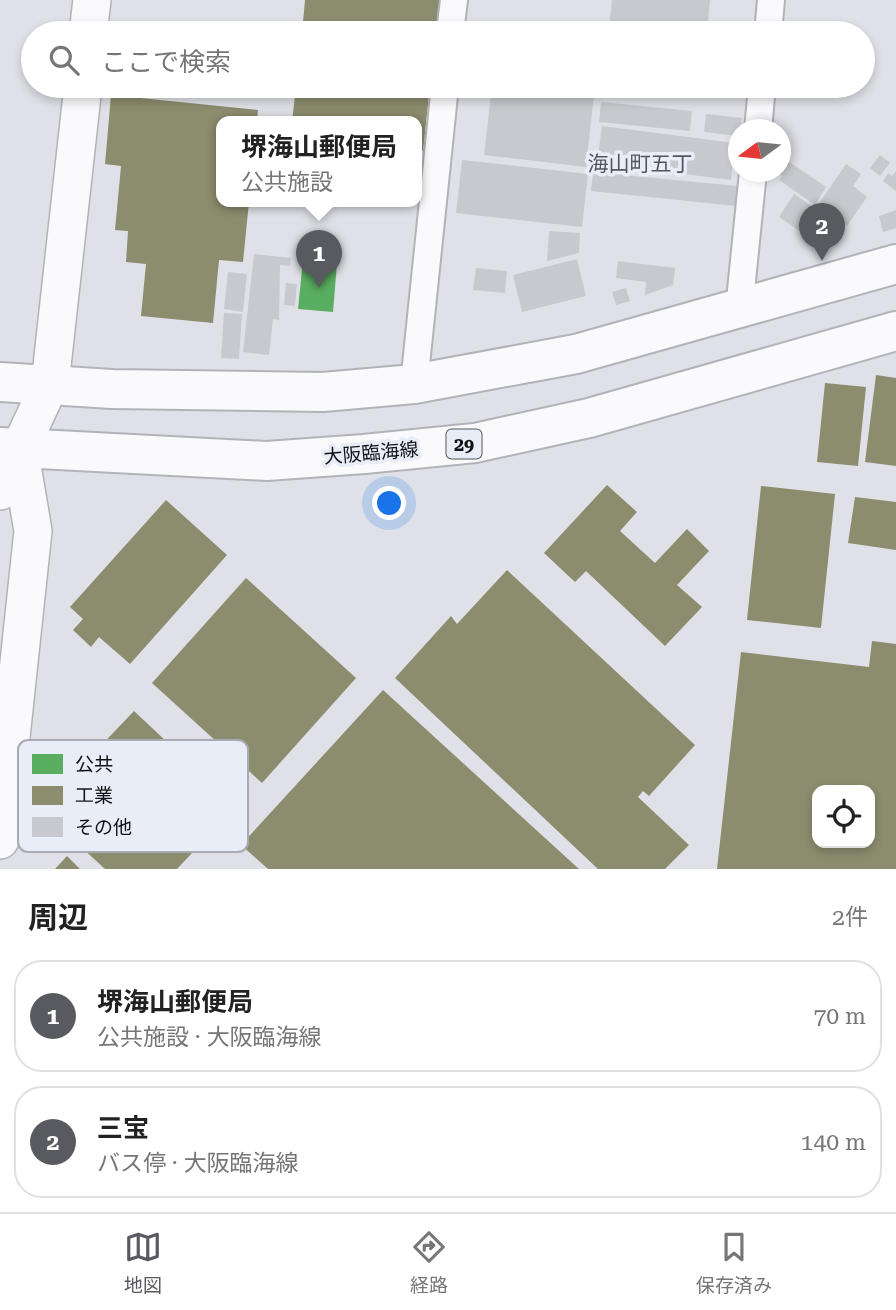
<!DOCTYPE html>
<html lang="ja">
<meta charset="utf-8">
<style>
body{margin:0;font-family:"Roboto Serif","Noto Sans JP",serif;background:#f2f2f2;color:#222}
.controls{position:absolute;right:21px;bottom:21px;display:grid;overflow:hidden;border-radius:14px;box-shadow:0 4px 10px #0003}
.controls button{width:63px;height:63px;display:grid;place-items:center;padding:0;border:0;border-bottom:2px solid #e0e0e0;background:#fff;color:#222;font:35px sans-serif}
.compass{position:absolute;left:728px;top:119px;width:63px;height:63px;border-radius:50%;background:#fff;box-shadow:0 4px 10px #0003;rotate:255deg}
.you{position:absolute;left:390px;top:504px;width:24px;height:24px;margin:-18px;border:5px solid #fff;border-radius:50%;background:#1a73e8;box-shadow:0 0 0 10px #1a73e833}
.badge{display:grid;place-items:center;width:46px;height:46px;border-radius:50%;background:#595a5f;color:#fff;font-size:23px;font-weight:700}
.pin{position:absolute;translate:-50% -58px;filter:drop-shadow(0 2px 4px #0008)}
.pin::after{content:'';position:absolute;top:37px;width:24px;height:21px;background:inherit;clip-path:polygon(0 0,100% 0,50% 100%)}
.popup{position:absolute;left:216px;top:116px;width:206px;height:91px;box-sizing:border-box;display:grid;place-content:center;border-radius:14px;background:#fff;filter:drop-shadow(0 2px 5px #0005);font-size:23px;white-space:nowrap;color:#767676}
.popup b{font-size:26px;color:#222}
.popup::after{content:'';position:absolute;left:50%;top:100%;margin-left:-14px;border:14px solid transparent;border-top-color:#fff}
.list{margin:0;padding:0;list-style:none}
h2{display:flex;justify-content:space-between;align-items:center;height:91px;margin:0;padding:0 28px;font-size:30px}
h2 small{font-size:23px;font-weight:400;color:#767676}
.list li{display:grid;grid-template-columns:46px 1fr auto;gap:21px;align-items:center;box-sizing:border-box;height:112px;margin:0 14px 14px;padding:0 14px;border:2px solid #e0e0e0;border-radius:28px}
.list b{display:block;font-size:26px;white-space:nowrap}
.list p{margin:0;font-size:23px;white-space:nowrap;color:#767676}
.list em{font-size:23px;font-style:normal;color:#767676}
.icon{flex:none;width:38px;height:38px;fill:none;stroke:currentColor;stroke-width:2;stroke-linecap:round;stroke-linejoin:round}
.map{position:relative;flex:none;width:896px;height:869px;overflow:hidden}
.search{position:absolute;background:#fff;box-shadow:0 4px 10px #0003;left:21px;right:21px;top:21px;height:77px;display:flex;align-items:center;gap:18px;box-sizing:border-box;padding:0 24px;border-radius:38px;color:#767676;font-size:26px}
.sheet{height:343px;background:#fff}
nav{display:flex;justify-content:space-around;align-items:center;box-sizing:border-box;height:98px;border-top:2px solid #e0e0e0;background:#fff;font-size:19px;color:#767676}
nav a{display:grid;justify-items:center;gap:4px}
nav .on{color:#595a5f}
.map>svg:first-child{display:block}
.public{fill:#5aae61}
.industry{fill:#8c8c6e;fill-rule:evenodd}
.building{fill:#c8c9ce}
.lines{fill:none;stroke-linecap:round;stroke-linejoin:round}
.street-casing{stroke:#b2b3b8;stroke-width:30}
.secondary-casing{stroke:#b2b3b8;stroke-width:40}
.primary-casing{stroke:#b2b3b8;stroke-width:42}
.street{stroke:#fafafc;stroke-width:26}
.secondary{stroke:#fafafc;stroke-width:37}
.primary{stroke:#fafafc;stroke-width:38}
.labels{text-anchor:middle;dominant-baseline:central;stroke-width:7;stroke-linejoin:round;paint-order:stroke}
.shield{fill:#e9edf8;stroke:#515459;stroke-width:2}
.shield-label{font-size:18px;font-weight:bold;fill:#101215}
.street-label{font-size:19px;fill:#101215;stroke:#e9edf8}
.neighbourhood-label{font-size:21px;fill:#53565f;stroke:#e9edf8}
.key{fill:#e9edf8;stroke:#a8abb4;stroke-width:2}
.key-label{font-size:19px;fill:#101215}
</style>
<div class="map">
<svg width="896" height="869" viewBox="0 0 896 869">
<rect width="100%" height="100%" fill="#e0e1e8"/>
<path class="public" d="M303 260 337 263 333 312 298 309Z"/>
<g class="industry">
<path d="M305 0H440L436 33H302Z"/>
<path d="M296 86H430L423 151 417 150V122H292Z"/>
<path d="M111 95 258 110 257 122H221V202H249L243 262 219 260 213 323 141 316 146 264 126 262 128 231 115 230 121 166 105 164Z"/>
<path d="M876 375 896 378V466L865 462Z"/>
<path d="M825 383 866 387 858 466 817 462Z"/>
<path d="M607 485 637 512 620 531 655 563 687 529 709 551 677 585 702 607 665 646 586 571 575 582 544 553Z"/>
<path d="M761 486 835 494 821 628 747 620Z"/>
<path d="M855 497 896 502V550L848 543Z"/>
<path d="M166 500 227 555 130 664 99 637 91 647 73 630 83 619 70 607Z"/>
<path d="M507 570 695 745 649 796 643 791 638 797 689 845 665 869H598L395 678 451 616 457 624Z"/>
<path d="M246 578 356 678 262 783 152 683Z"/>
<path d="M872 641 896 644V869H717L741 652 869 667ZM817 790H870V843H817Z"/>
<path d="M383 690 568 859 579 869H268L241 845Z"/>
<path d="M134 711 215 787 221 780 236 794 229 801 235 807 177 869H105L54 822 83 791 70 778Z"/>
<path d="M67 856 80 869H55Z"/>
</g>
<g class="building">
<path d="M612 0H710L707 33H660L609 28Z"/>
<path d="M492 86H595L586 167 484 155Z"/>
<path d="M601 102 692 111 690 131 599 122Z"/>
<path d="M706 114 742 118 738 136 704 132Z"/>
<path d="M602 126 735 143 731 180 597 163Z"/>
<path d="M880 155 890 163 880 176 870 168Z"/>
<path d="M785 159 826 187 815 205 779 180 782 176 775 172H780V166Z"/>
<path d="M462 160 588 174 582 227 456 213Z"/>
<path d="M846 164 861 174 853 186 867 197 847 226 818 205Z"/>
<path d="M896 171V191L883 181 888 173 892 176Z"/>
<path d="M593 172 737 186 736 206 591 191Z"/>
<path d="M794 194 816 209 801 232 779 217Z"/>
<path d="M896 210V228L883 232 879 216Z"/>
<path d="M549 231 580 233 579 253 547 261Z"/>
<path d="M254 254 291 258 290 266 280 265 279 320 273 319 269 355 243 352Z"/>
<path d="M577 259 586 296 522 312 513 275Z"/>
<path d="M618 261 675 268 673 285 645 295 646 282 616 278Z"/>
<path d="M476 268 507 271 505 293 473 290Z"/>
<path d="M228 272 247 274 243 312 224 309Z"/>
<path d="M286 283 297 284 295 306 284 305Z"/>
<path d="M626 288 630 301 616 305 612 292Z"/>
<path d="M224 313 242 314 239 359 221 358Z"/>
</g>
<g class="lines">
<g class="street-casing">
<g id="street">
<path d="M450 33 454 0"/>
<path d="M768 33 771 0"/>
<path d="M758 130 762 86"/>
<path d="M739 310 753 172"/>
<path d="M414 384 445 86"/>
</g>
</g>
<g class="secondary-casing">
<g id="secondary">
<path d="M88 33 92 0"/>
<path d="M0 491 50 384 83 86"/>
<path d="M0 840 33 531 19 448"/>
</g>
</g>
<g class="primary-casing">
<g id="primary">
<path d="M0 382 112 389 323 392 414 384 576 354 896 264"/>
<path d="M0 447 267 461 364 454 475 443 589 418 896 331"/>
</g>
</g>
<use href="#street" class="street"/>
<use href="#secondary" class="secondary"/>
<use href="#primary" class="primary"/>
</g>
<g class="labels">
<rect class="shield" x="446.5" y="429.5" width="35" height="29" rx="5"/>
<g class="shield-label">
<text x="464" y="444">29</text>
</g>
<g class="street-label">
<text transform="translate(371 453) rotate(-5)">大阪臨海線</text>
</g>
<g class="neighbourhood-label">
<text x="640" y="164">海山町五丁</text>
</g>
</g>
<rect x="18" y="740" width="230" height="112" rx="10" class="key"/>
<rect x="32" y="754" width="31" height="20" fill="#5aae61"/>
<rect x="32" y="786" width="31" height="19" fill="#8c8c6e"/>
<rect x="32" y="817" width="31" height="20" fill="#c8c9ce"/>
<g class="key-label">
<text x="75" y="771">公共</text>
<text x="75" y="802">工業</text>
<text x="75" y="834">その他</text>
</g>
</svg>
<div class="controls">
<button><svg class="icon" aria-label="locate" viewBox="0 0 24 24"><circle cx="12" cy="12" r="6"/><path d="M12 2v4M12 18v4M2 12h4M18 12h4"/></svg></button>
</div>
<svg class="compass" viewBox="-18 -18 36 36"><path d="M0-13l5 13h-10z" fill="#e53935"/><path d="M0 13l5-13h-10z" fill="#767676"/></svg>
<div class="you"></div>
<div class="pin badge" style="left:319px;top:288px">1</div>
<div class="popup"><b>堺海山郵便局</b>公共施設</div>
<div class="pin badge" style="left:822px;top:261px">2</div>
<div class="search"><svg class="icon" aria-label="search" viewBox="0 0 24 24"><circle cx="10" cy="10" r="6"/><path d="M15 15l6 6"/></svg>ここで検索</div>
</div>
<section class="sheet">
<h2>周辺<small>2件</small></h2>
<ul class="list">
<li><span class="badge">1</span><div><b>堺海山郵便局</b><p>公共施設 · 大阪臨海線</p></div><em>70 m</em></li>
<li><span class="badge">2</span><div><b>三宝</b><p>バス停 · 大阪臨海線</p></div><em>140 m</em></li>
</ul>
</section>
<nav>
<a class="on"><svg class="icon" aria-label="map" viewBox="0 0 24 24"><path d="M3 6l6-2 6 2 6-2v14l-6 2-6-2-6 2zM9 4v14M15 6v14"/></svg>地図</a>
<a><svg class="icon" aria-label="directions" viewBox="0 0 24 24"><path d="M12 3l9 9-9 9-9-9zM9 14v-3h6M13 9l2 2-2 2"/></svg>経路</a>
<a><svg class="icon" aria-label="saved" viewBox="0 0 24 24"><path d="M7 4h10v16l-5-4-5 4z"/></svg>保存済み</a>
</nav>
